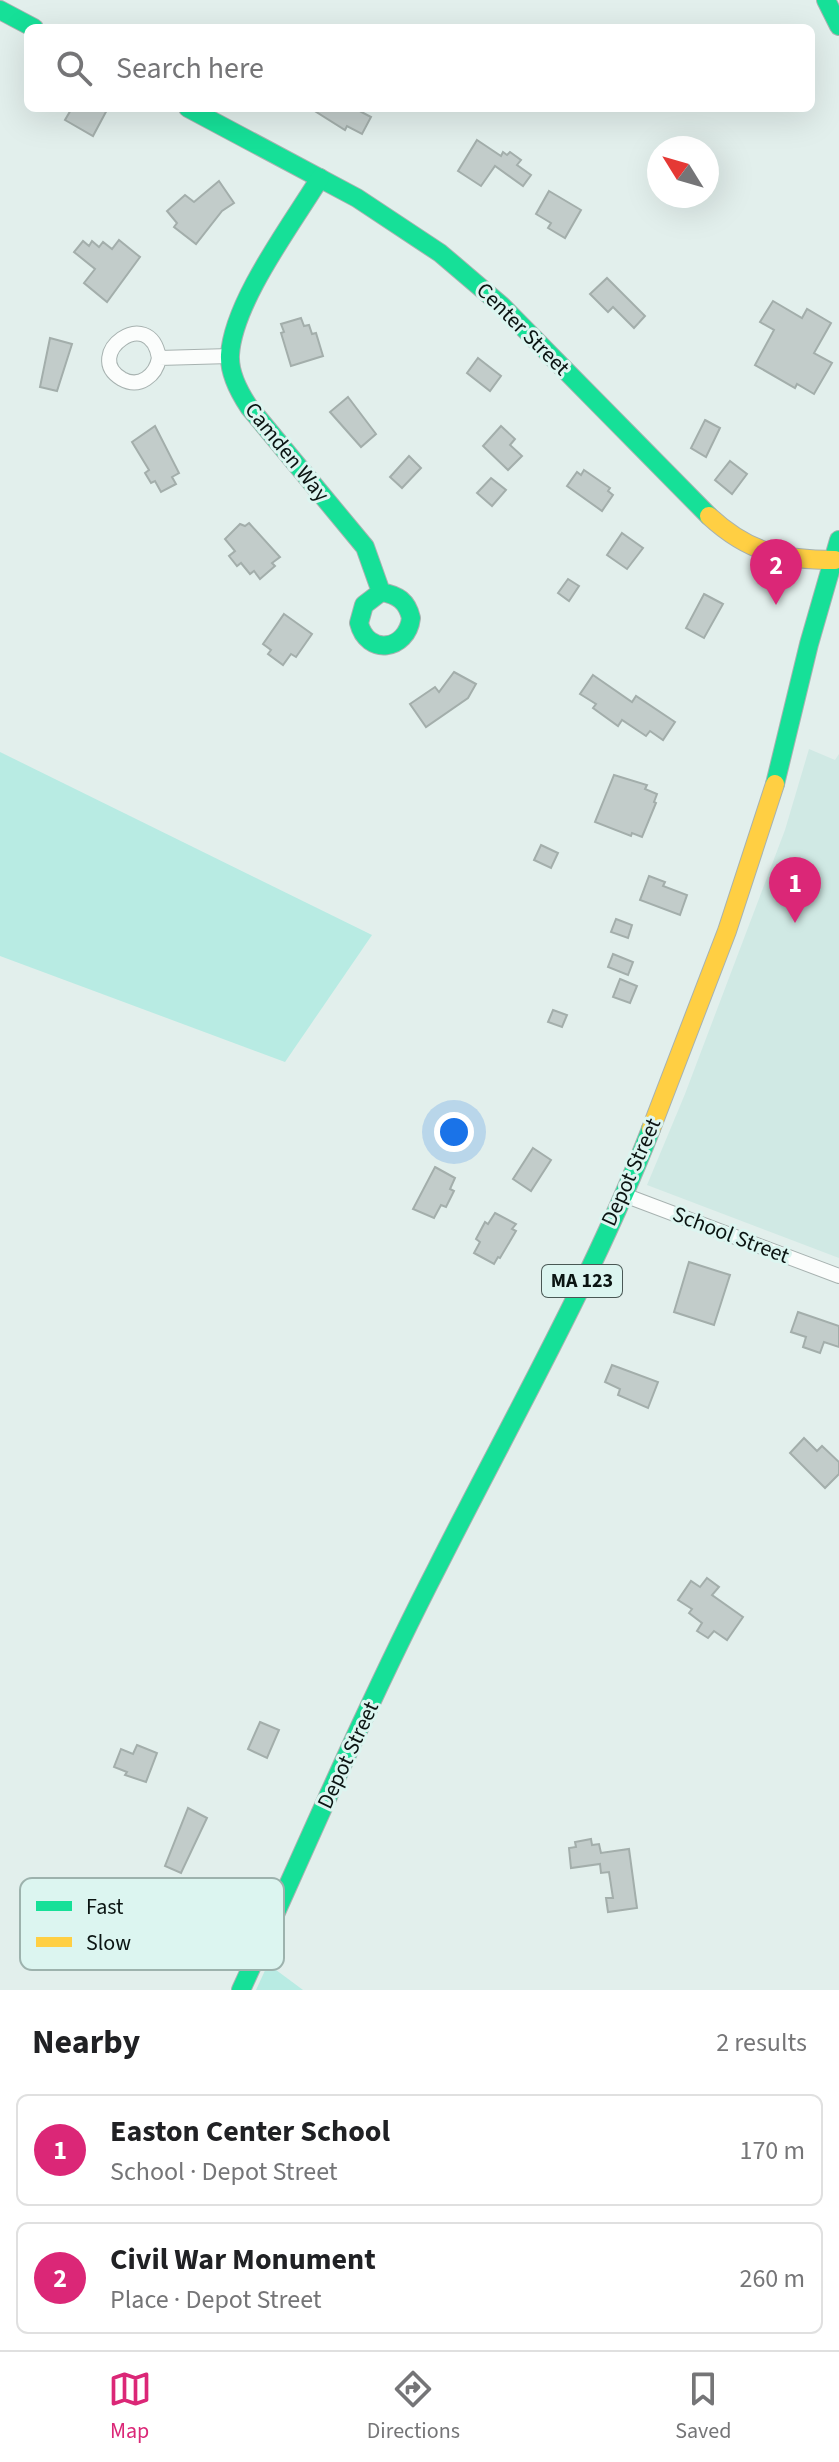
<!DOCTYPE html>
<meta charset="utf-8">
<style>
body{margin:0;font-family:"Source Sans 3",sans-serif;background:#f6f6f6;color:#202124}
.compass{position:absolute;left:647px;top:136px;width:72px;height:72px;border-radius:50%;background:#fff;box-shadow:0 8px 32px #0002;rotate:307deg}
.you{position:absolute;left:454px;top:1132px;width:28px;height:28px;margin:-20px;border:6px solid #fff;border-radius:50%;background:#1a73e8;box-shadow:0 0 0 12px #1a73e833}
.badge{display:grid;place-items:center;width:52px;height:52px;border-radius:50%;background:#db2777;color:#fff;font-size:26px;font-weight:700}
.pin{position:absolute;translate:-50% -66px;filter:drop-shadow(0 2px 4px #0008)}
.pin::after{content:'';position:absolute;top:42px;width:28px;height:24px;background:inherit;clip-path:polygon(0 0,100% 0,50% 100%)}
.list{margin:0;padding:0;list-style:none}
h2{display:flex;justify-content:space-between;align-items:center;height:104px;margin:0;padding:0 32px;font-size:34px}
h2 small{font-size:26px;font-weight:400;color:#757577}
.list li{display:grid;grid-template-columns:52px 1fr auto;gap:24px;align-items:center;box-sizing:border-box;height:112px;margin:0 16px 16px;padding:0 16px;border:2px solid #e0e0e0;border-radius:12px}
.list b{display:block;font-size:30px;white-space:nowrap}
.list p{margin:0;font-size:26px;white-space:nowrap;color:#757577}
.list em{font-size:26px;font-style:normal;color:#757577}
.icon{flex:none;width:44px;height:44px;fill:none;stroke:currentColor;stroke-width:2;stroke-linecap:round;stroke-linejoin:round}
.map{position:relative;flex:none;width:839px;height:1990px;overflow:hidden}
.search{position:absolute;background:#fff;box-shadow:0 8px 32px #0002;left:24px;right:24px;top:24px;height:88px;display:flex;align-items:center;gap:20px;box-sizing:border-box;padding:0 28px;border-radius:12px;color:#757577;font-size:30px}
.sheet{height:360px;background:#fff}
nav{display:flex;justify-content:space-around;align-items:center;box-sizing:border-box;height:112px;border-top:2px solid #e0e0e0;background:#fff;font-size:22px;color:#757577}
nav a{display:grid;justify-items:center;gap:4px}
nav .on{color:#db2777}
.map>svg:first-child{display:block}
.built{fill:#d0e9e4}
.green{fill:#b8ebe3}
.building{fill:#c2ccca;stroke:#a3aeab;stroke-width:2}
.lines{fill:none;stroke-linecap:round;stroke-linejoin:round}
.street-casing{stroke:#a7b2b0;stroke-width:16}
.fast-casing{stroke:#a7b2b0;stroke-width:20}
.slow-casing{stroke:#a7b2b0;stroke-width:20}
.street{stroke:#fbfdfc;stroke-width:14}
.fast{stroke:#16e098;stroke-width:18}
.slow{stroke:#ffcf43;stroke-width:18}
.labels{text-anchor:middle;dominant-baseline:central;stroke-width:6;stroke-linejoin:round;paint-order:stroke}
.shield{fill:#dcf5f0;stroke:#4a5855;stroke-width:2}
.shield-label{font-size:20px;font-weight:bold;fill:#0b1412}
.street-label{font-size:22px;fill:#0b1412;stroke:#dcf5f0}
.key{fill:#dcf5f0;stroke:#9db2ad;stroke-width:2}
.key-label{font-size:22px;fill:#0b1412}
</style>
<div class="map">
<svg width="839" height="1990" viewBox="0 0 839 1990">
<rect width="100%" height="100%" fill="#e2efec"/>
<path class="built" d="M809 749 835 760 839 754V1258L647 1185 685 1094 785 830Z"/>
<g class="green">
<path d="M0 752 372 935 285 1062 0 956Z"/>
<path d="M268 1964 303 1990H256Z"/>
</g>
<g class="building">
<path d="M72 108H108L93 136 65 120Z"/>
<path d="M310 108H354L371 117 362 134 347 126 345 130Z"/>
<path d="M477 140 501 156 503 152 507 155 510 152 521 160 517 165 531 175 523 186 495 166 481 186 458 171Z"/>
<path d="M219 181 234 203 222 211 196 244 174 227 177 223 167 211 185 195 194 202Z"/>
<path d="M549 191 581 210 565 238 548 228 551 223 536 214Z"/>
<path d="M119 240 140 257 107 302 84 283 95 269 74 252 83 241 89 246 92 241 99 247 103 242 112 249Z"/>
<path d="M607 278 645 316 634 328 613 307 608 312 590 294Z"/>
<path d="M773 301 802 318 807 309 831 323 814 353 832 363 814 394 797 384 795 388 755 365 774 330 760 322Z"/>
<path d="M301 318 304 326 309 325 312 334 316 333 323 356 291 366 281 333 284 332 281 324Z"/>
<path d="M50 338 72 344 57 391 40 387Z"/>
<path d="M478 358 501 376 490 391 467 373Z"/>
<path d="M348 397 376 434 361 447 330 412Z"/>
<path d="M705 420 720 428 706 457 691 448Z"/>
<path d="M155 426 179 473 172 477 176 484 161 492 155 481 151 483 145 473 149 470 132 442Z"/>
<path d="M501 426 515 439 510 445 522 456 508 470 483 446Z"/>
<path d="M409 456 421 468 402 488 390 477Z"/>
<path d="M730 461 747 474 732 494 715 480Z"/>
<path d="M584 470 610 488 608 491 613 495 602 511 567 486 577 472 581 475Z"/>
<path d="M491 478 506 490 492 506 477 493Z"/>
<path d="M249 523 280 557 272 563 275 566 260 579 254 571 250 574 241 563 237 566 229 556 235 551 225 539 240 524 245 526Z"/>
<path d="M622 533 643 548 627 569 607 555Z"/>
<path d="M568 579 579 586 569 601 558 593Z"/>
<path d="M704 594 723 604 704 638 686 628Z"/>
<path d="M284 614 312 634 296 657 291 654 283 665 268 654 271 650 263 644Z"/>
<path d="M454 672 476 684 468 698 426 727 410 704 435 687 439 692Z"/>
<path d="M593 675 632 702 636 696 675 722 663 740 650 731 646 736 622 720 618 726 593 708 596 704 580 694Z"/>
<path d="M614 775 647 785 645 789 657 794 654 802 656 803 642 837 632 833 631 836 595 822Z"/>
<path d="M541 845 558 853 551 868 534 860Z"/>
<path d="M649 876 665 882 663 886 687 895 680 915 640 900Z"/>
<path d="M616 919 632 925 628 938 611 932Z"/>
<path d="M613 954 633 962 628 975 608 967Z"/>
<path d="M620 979 637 986 630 1003 613 997Z"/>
<path d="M553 1010 567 1015 562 1027 548 1022Z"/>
<path d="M533 1148 551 1160 531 1191 513 1179Z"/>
<path d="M435 1167 455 1178 450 1189 454 1191 446 1207 441 1205 434 1218 413 1209Z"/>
<path d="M495 1213 516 1224 512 1229 516 1231 500 1258 498 1257 494 1264 474 1253 480 1242 476 1239 485 1222 488 1224Z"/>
<path d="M689 1262 730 1275 714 1325 674 1312Z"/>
<path d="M798 1312 839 1326V1347L824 1342 820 1353 803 1347 806 1337 791 1332Z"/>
<path d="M612 1365 658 1382 648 1408 618 1395 620 1389 605 1382Z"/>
<path d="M804 1438 817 1451 822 1446 839 1462V1474L825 1488 790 1453Z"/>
<path d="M707 1578 719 1587 712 1595 743 1617 727 1640 714 1631 708 1638 697 1631 702 1623 689 1613 692 1609 678 1600 691 1581 700 1587Z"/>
<path d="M260 1722 279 1730 267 1758 248 1749Z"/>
<path d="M137 1745 157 1753 146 1782 125 1775 127 1772 114 1767 121 1749 133 1754Z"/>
<path d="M188 1808 207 1818 181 1873 165 1866Z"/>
<path d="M591 1839 592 1845 599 1844 601 1853 629 1849 637 1908 608 1912 606 1898H613L609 1872 601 1873 600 1864 571 1868 569 1848 576 1847 575 1842Z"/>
</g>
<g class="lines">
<g class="street-casing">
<g id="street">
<path d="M159 358C156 375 140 389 122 379 81 355 150 303 159 358L230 356"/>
<path d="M624 1195 839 1276"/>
</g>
</g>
<g class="fast-casing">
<g id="fast">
<path d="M826 0 839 26"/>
<path d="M0 10 34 28"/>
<path d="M188 108 357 198 440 253 501 305 709 516"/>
<path d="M320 178C292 224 233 302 230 355 229 374 239 392 249 407L365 547 381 592 364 605 359 623C367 656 407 651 411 618 407 601 398 595 381 592"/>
<path d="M775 784 809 644 839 540"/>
<path d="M241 1990C305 1849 366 1706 437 1568 510 1423 592 1280 651 1129"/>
</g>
</g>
<g class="slow-casing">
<g id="slow">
<path d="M709 516C749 553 783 560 835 560"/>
<path d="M651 1129 727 931 775 784"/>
</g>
</g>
<use href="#street" class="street"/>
<use href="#fast" class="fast"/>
<use href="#slow" class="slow"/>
</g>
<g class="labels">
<rect class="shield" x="542" y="1265" width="80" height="32" rx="6"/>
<g class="shield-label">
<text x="582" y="1281">MA 123</text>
</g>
<g class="street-label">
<text transform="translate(523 329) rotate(45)">Center Street</text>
<text transform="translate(287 452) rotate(51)">Camden Way</text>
<text transform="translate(631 1172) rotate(-66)">Depot Street</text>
<text transform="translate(731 1235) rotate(21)">School Street</text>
<text transform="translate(348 1755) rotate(-65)">Depot Street</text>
</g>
</g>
<rect x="20" y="1878" width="264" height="92" rx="12" class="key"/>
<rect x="36" y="1901" width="36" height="10" fill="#16e098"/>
<rect x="36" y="1937" width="36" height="10" fill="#ffcf43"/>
<g class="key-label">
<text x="86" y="1914">Fast</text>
<text x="86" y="1950">Slow</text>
</g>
</svg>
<svg class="compass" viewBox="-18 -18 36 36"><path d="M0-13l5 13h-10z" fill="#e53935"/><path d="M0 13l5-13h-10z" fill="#757577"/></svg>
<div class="you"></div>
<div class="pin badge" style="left:795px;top:923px">1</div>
<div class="pin badge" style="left:776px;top:605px">2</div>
<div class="search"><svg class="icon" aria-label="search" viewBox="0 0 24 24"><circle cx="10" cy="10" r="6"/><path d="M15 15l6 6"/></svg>Search here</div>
</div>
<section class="sheet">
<h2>Nearby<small>2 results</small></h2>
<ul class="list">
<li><span class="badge">1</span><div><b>Easton Center School</b><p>School · Depot Street</p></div><em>170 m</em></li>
<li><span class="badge">2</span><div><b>Civil War Monument</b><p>Place · Depot Street</p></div><em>260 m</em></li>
</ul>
</section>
<nav>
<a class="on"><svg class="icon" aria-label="map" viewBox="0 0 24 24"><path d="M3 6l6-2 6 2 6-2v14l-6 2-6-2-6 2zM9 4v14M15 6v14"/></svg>Map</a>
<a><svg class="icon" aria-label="directions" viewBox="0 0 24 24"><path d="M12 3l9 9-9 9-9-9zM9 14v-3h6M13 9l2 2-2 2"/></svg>Directions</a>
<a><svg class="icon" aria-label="saved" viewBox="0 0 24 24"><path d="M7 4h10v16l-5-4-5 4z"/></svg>Saved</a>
</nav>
